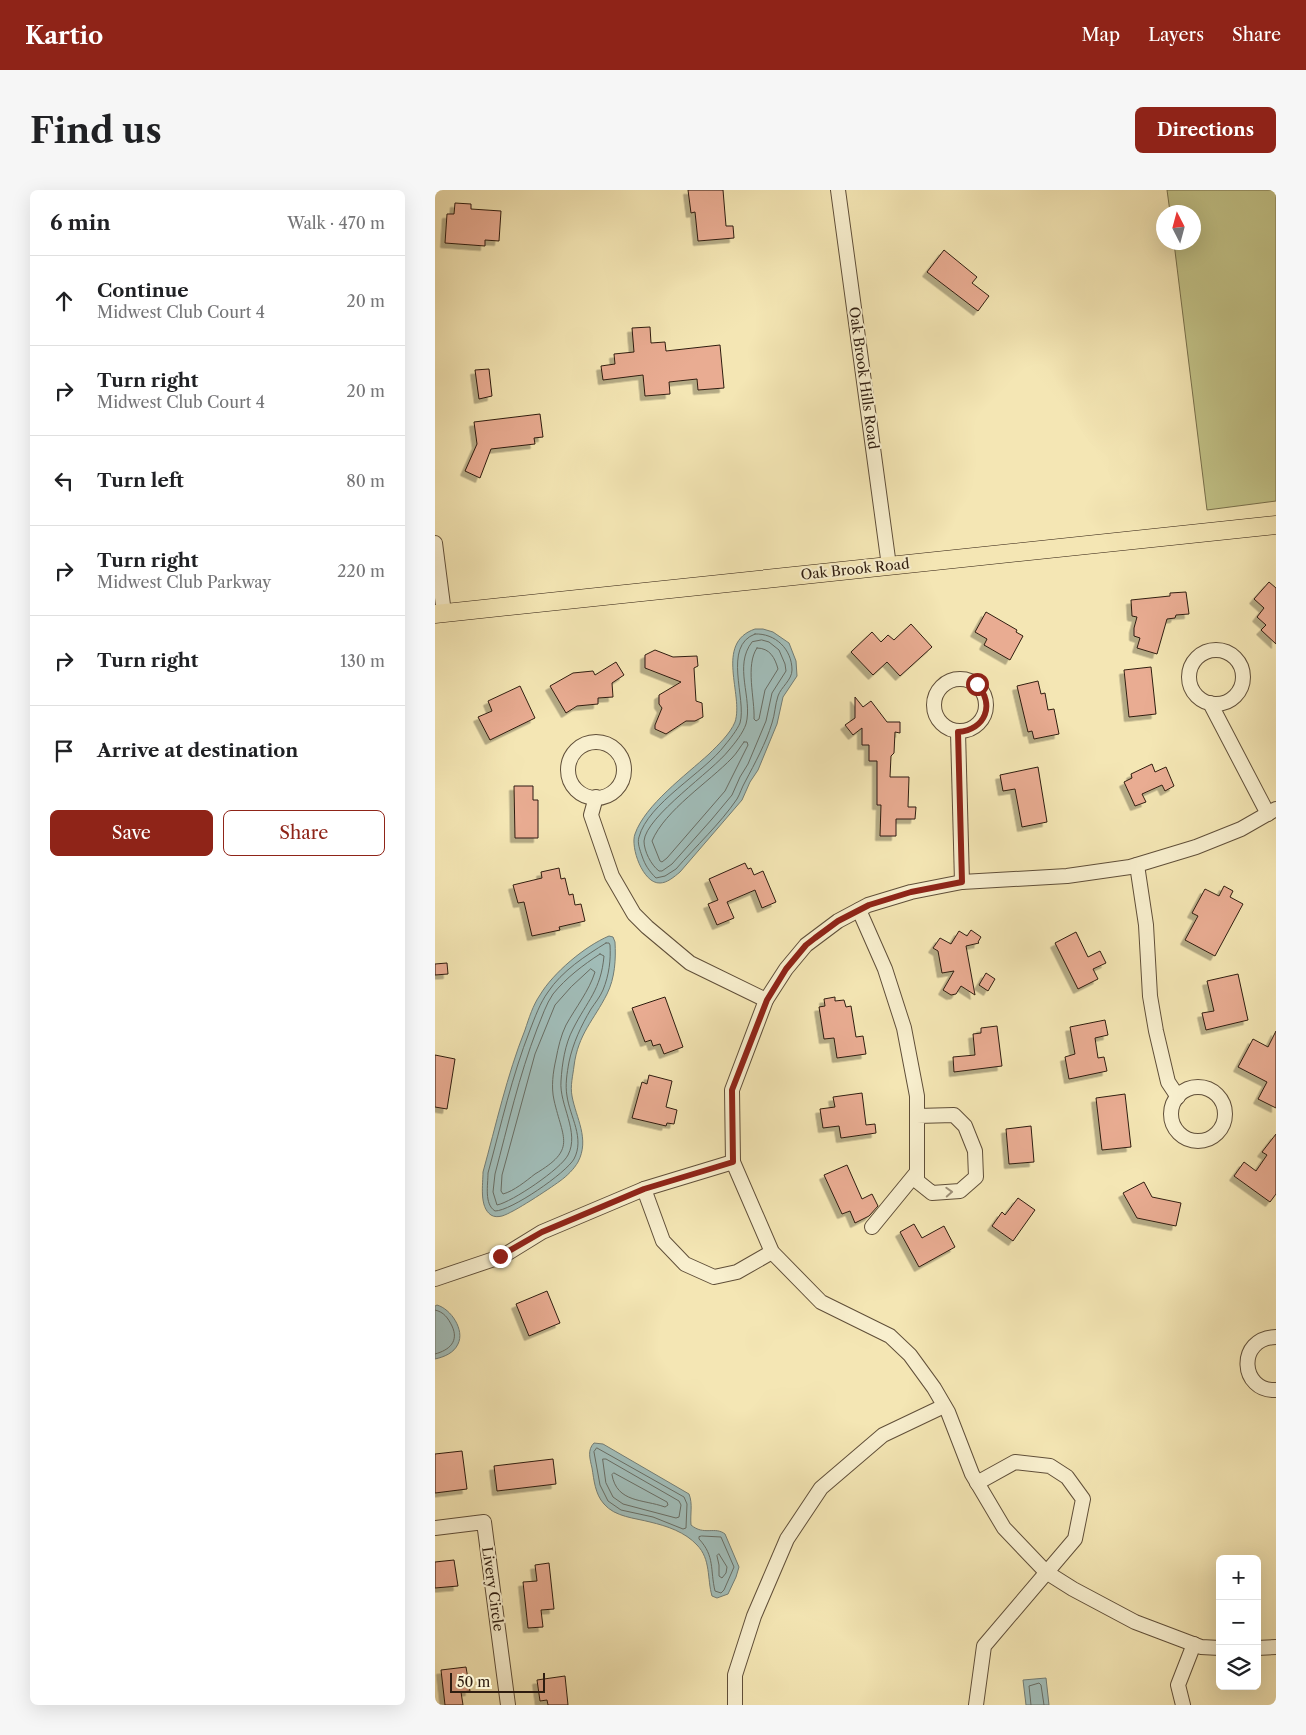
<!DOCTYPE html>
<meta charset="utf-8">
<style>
body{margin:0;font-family:"Libre Caslon Text",serif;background:#f6f6f6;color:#202124}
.controls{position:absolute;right:15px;bottom:15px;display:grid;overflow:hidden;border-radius:8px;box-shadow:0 5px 20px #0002}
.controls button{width:45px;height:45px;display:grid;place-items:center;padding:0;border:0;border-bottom:1px solid #e0e0e0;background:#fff;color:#202124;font:25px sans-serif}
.compass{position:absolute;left:721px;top:15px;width:45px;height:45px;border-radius:50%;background:#fff;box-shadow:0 5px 20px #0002;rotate:354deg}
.scale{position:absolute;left:15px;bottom:12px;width:95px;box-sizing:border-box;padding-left:5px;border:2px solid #2f1d10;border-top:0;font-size:14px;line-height:18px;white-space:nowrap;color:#2f1d10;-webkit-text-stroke:4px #f8efce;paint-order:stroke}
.stop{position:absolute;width:15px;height:15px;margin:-11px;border:4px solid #8f2418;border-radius:50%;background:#fff}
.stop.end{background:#8f2418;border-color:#fff;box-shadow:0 1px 5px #0008}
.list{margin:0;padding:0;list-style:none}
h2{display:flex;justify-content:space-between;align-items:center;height:65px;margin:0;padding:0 20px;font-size:21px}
h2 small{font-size:16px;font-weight:400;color:#757577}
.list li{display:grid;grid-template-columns:32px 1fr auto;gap:15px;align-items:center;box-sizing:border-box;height:90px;padding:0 20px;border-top:1px solid #e0e0e0}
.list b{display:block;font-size:19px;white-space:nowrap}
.list p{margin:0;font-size:16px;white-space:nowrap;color:#757577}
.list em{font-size:16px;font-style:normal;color:#757577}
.actions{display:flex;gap:10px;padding:15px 20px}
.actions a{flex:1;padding:11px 0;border:1px solid #8f2418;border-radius:8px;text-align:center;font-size:18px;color:#8f2418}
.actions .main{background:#8f2418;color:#fff}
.icon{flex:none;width:28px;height:28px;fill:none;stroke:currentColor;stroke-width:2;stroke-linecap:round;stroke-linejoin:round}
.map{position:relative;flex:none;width:841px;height:1515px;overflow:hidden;border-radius:8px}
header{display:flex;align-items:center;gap:30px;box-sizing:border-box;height:70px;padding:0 25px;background:#8f2418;color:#fff}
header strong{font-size:24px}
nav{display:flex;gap:28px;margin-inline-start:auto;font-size:18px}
.intro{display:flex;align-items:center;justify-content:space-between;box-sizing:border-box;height:120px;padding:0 30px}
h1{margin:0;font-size:35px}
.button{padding:12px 22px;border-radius:8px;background:#8f2418;color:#fff;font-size:18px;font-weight:700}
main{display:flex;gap:30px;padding:0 30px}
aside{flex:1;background:#fff;border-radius:8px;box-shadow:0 5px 20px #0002}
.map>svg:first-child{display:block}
.green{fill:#c2c388;stroke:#78704c}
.water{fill:#a1bdb9;stroke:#737d75}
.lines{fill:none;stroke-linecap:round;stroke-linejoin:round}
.shore{stroke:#686d64;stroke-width:1}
.building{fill:#e9ac92;stroke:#2f1d10;filter:url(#shadow)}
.minor-casing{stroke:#604f39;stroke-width:16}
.major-casing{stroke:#2f1d10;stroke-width:19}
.minor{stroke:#f8efce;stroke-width:14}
.major{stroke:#f4e6b4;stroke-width:18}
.oneway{stroke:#9e9078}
.route{stroke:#8f2418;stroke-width:6}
.labels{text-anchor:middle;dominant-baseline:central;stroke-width:4;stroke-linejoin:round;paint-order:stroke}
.street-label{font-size:14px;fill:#2f1d10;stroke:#f8efce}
</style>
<header>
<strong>Kartio</strong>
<nav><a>Map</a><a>Layers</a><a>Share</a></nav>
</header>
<div class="intro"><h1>Find us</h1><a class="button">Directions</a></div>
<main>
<aside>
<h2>6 min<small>Walk · 470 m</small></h2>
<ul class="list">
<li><svg class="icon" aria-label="ahead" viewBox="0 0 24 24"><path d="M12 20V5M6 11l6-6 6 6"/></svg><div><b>Continue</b><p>Midwest Club Court 4</p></div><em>20 m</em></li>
<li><svg class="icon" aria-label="right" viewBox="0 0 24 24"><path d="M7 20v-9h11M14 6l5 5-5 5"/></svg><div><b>Turn right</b><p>Midwest Club Court 4</p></div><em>20 m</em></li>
<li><svg class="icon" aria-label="left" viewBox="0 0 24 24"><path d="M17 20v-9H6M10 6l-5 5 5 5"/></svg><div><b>Turn left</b></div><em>80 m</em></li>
<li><svg class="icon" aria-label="right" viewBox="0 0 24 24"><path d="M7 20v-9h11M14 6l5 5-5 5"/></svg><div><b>Turn right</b><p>Midwest Club Parkway</p></div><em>220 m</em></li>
<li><svg class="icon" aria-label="right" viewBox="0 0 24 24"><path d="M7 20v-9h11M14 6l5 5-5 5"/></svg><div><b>Turn right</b></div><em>130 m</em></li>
<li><svg class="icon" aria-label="arrive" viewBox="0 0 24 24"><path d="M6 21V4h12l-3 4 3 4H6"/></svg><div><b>Arrive at destination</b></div></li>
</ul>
<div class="actions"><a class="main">Save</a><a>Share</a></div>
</aside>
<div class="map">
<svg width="841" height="1515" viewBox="0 0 841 1515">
<defs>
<filter id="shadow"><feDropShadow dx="-4.5" dy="4.5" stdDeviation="0" flood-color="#0004"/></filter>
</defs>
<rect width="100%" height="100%" fill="#f4e6b4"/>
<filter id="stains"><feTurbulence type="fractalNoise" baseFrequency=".004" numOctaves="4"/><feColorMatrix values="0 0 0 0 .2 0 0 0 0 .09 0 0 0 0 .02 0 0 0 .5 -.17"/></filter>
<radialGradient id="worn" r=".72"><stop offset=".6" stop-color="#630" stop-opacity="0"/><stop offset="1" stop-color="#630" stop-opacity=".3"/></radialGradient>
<path class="green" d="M732 0H841V311L772 320 739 53 758 52V22H735Z"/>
<g class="water">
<path d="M320 439H328L338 442 354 453 361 471 362 486 348 507 342 534 323 580 315 592 307 610 245 682C239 687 232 693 225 693 208 694 195 657 200 644 210 615 251 585 274 564 283 555 295 544 300 532 309 505 279 453 320 439Z"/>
<path d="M174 746 178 747 180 752C181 769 180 788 172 804 159 830 143 844 139 876 138 885 135 896 137 906 141 928 155 949 143 972 139 979 132 986 125 991 114 999 78 1023 67 1026 63 1027 59 1027 56 1025 44 1017 48 994 48 982 61 935 72 885 90 840 94 828 98 815 105 805 118 783 150 756 174 746Z"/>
<path d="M2 1115C16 1119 30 1140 23 1154 19 1163 9 1167 0 1169V1116Z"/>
<path d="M159 1253 168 1254 254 1304C258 1314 255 1324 256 1335 269 1346 280 1336 290 1344L304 1377 301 1387 293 1404 282 1408 277 1406C272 1389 276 1369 262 1355 250 1342 232 1336 215 1332 200 1328 180 1327 169 1314 160 1304 159 1290 157 1278 155 1269 152 1260 159 1253Z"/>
<path d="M611 1488 614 1515H591L588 1490Z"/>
</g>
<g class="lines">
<g class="shore">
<path d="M320 444C340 443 357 459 357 480 357 490 346 497 343 506 340 515 340 524 337 533 331 553 320 573 310 592 307 597 305 604 302 609 285 634 261 656 241 679L230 686 221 688C214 681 210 675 207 666 205 660 202 653 204 647 213 613 269 583 290 555 295 549 302 540 305 533 312 509 287 456 320 444Z"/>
<path d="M327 450 334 452 344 460 350 474 351 481 337 503 331 531 313 574 305 587 297 605 277 629 237 674 227 681H224C216 675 209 661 209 651 211 626 278 581 294 560 300 553 308 543 311 534 318 508 298 476 317 452Z"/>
<path d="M322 458C335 458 340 468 343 479L330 500 324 529 321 531 319 529C320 509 310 475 322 458Z"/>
<path d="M309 552H312L313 555 290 601 232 668 227 672 225 671 217 651C230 620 274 592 297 568 302 563 305 557 309 552Z"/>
<path d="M171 753H174L175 755C176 770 174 785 168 800 165 807 160 813 156 819 146 836 138 853 134 872 132 883 130 895 132 906 135 927 150 948 139 969 131 983 76 1021 60 1021 49 1014 53 995 53 983 66 935 77 886 95 840 100 827 105 813 113 802 127 781 150 766 171 753Z"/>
<path d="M165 764 169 766C166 800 152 811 138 839 130 854 127 874 126 891 124 915 145 942 133 965 126 979 77 1012 62 1015L58 1002 60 984C73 935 84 886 102 839 107 827 111 814 118 804 131 788 148 775 165 764Z"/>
<path d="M156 779 160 782C154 801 141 817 131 835 126 845 123 858 121 869 118 882 116 897 119 910 128 950 142 959 100 984 91 991 79 1001 68 1004L66 1001 67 985 100 864 120 815 136 797Z"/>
<path d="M0 1120C9 1122 13 1128 17 1136 24 1151 15 1160 0 1164"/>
<path d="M162 1258 249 1307 252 1314 251 1338 248 1339 218 1327 186 1320 173 1311 165 1295 159 1262Z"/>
<path d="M168 1269H171L244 1311 246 1315 244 1327 241 1328 188 1314 178 1307 171 1293Z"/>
<path d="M179 1283 232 1312 233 1315 230 1317C208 1309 182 1313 177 1285Z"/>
<path d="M267 1346 286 1347 299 1377 289 1400 286 1403 280 1401C275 1380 280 1366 264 1349V1347Z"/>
<path d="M284 1364 292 1377 291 1383 287 1388 284 1386V1375L282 1366Z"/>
<path d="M596 1515 594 1496 604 1493 606 1495 609 1515"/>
</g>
</g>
<g class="building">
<path d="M253 0H288L291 36H298L299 48 263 51 260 22 256 23Z"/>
<path d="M20 13 36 14V19L66 21 64 51 50 50V56L10 53 12 24H19Z"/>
<path d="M509 60 542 87 537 93 554 106 543 121 492 82Z"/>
<path d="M215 137 216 153 230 152 231 161 285 155 289 198 263 200 262 189 234 192 235 204 210 206 208 185 168 190 166 176 180 174 179 164 199 162 197 138Z"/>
<path d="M54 179 57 206 44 209 40 180Z"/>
<path d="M105 224 108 247 99 248 100 254 56 259 45 288 30 281 42 254 39 232Z"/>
<path d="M834 392 841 398V454L826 440 831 435 822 427 829 418 819 409Z"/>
<path d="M751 402 754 424 741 425 740 428 732 429 722 464 702 458 705 448 699 446V438L702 427 697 426 696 410 735 406V403Z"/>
<path d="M551 422 582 440 581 442 588 446 575 470 549 455 552 449 540 442Z"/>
<path d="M476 434 497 457 465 486 452 472 438 485 416 462 437 442 446 452 453 445 459 450Z"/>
<path d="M220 460 238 467 262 466 263 476 259 478 261 511 267 513 268 527 260 531H251L231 544 220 539V535L227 518 224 514V505L246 492 210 478V465Z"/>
<path d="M181 472 189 485 177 493 178 507 163 508V514L142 516 131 523 115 496 138 483 158 481 160 485Z"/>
<path d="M716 477 721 524 694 527 689 480Z"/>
<path d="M603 491 606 504 610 503 613 520 619 519 624 544 599 549 597 541 593 542 582 496Z"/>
<path d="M85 496 100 528 55 550 43 527 57 521 53 511Z"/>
<path d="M420 507 428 517 436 511 452 532H465V543L460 542 459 563 456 566 455 587H474L473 617H481L480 629H461V646H445L446 615H442V571H434V555H427V538L418 545 410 535 420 528Z"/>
<path d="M717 574 720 582 731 577 739 596 730 601 727 595 707 604 711 612 700 616 689 592 697 588 696 584Z"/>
<path d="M603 577 612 632 587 637 580 599 568 601 565 585Z"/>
<path d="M79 596H98V610H103V648H80Z"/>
<path d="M310 673 313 679 316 678 319 685 328 681 341 712 327 718 320 700 292 712 299 728 282 735 273 714 283 710 274 689Z"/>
<path d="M124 678 126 689 130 688 134 705 138 704 140 715 146 714 150 731 124 737 125 740 97 746 89 712 83 713 78 695 107 688 106 682Z"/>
<path d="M789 696 798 701 795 707 808 714 780 766 750 750 763 726 757 723 770 699 784 706Z"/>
<path d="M536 740 546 747 543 752 544 753 531 756 540 805 526 796 521 804 516 805 508 800 519 781 507 783 503 761 498 758 505 748 516 754 524 741 532 746Z"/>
<path d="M641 742 653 767 665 761 671 773 658 779 663 789 643 799 620 753Z"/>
<path d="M12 773 13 784 0 785V774Z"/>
<path d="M551 783 560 789 553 801 544 795Z"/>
<path d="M803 784 813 830 771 840 767 823 779 821 772 791Z"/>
<path d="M230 807 248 857 229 864 225 854 218 856 216 850 210 852 197 818Z"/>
<path d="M400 807V811L409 810 411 817 416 816 421 847 428 846 431 864 402 868 399 848 389 849 384 817 390 816 389 809Z"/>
<path d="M670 830 673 845 660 848 663 868 669 867 672 881 634 889 630 867 640 864 635 837Z"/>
<path d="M562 836 567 876 519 882 518 867 540 865 538 844 546 843V838Z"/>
<path d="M841 841V918L823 909 832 892 803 877 818 849 833 857Z"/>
<path d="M0 865 20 869 12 919 0 917Z"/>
<path d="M214 885 237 891 231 917 242 920 239 934 232 933 231 936 197 928 207 892 212 894Z"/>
<path d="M427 903 431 935 440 934 441 943 406 948 404 936 388 938 385 919 400 917 398 907Z"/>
<path d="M690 904 696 957 667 960 661 908Z"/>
<path d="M596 936 599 972 574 974 571 939Z"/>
<path d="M841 944V1004L835 1012 799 986 809 972 821 981 832 965 827 962Z"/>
<path d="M412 975 427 1009 437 1004 443 1016 434 1026 420 1033 415 1021 407 1024 389 985Z"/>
<path d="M709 992 717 1007 746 1013 741 1036 702 1028 688 1003Z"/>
<path d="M583 1008 600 1020 578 1051 557 1036 567 1022 570 1025Z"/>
<path d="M479 1034 487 1048 509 1036 520 1057 484 1077 465 1042Z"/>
<path d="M112 1101 125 1133 94 1146 81 1114Z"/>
<path d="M27 1261 32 1299 0 1303V1264Z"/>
<path d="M118 1269 121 1294 62 1301 59 1276Z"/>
<path d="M19 1370 23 1396 0 1398V1372Z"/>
<path d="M114 1373 119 1419 106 1420 108 1437 93 1438 88 1392 102 1391 100 1375Z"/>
<path d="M31 1477 35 1501 26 1502 28 1515H10L6 1480Z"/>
<path d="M130 1486 133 1515H113L112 1510 105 1511 102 1490Z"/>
</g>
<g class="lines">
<g class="minor-casing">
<g id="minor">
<path d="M403 0 454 376"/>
<path d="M0 353 9 423"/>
<circle cx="781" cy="487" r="27"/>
<circle cx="525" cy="515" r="26"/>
<path d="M775 513 833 624"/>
<path d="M523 542 527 692"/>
<circle cx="161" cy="580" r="28"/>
<path d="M161 607 156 625 177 686 199 724 212 737 255 773 331 810"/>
<path d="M702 675 711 735 715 806 721 841 733 892 743 907"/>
<path d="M424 720 450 779 469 838 482 906V991L497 1003 525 1001 541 987 540 961 530 936 519 925 482 926"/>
<circle cx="763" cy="924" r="27"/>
<path d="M209 999 228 1051 250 1074 279 1087 302 1082 337 1062"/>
<path d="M437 1037 482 982"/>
<path d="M0 1089 68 1066 107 1042 209 999 298 972"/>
<path d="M841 1147C801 1148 805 1202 841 1200"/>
<path d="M0 1338 49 1332 73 1515"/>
<path d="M785 1458 766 1457 700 1432 638 1399 611 1382 569 1338 537 1284 513 1222 499 1198 475 1165 455 1146 386 1112 337 1062 298 972 297 900 331 810 351 779 371 755 403 731 433 715 476 702 527 692 632 686 695 677 761 657 806 639 841 619"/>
<path d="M822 1458 841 1457"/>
<path d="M300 1515V1485L319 1426 352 1349 386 1298 448 1245 509 1216"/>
<path d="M541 1515 549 1456 640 1349 648 1309 632 1287 615 1276 580 1272 542 1293"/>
<path d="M748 1515 743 1495 759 1454"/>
</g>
</g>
<g class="major-casing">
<path id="major" d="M0 424 841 335"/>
</g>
<use href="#minor" class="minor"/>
<use href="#major" class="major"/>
</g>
<defs><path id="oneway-chevron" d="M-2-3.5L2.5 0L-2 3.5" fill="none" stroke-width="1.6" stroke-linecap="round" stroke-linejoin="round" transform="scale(1.25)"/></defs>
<use class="oneway" href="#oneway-chevron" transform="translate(514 1002) rotate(-3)"/>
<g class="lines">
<path class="route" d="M65 1066 107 1042 209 999 298 972 297 900 332 810 351 779 371 755 380 748 403 731 434 715 476 702 527 692 523 542C551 539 560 515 542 494"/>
</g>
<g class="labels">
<g class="street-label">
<text transform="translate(429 188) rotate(82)">Oak Brook Hills Road</text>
<text transform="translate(420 379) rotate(-6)">Oak Brook Road</text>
<text transform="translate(58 1399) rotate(82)">Livery Circle</text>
</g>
</g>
<rect width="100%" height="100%" filter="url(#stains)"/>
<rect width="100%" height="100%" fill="url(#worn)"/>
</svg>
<div class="controls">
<button>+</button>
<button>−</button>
<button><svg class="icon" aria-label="layers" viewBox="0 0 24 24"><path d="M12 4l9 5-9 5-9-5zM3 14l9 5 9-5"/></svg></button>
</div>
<svg class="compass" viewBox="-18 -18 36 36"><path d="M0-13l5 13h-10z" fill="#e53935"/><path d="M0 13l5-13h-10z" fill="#757577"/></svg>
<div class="scale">50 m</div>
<div class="stop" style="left:542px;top:494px"></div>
<div class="stop end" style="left:65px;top:1066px"></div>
</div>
</main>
